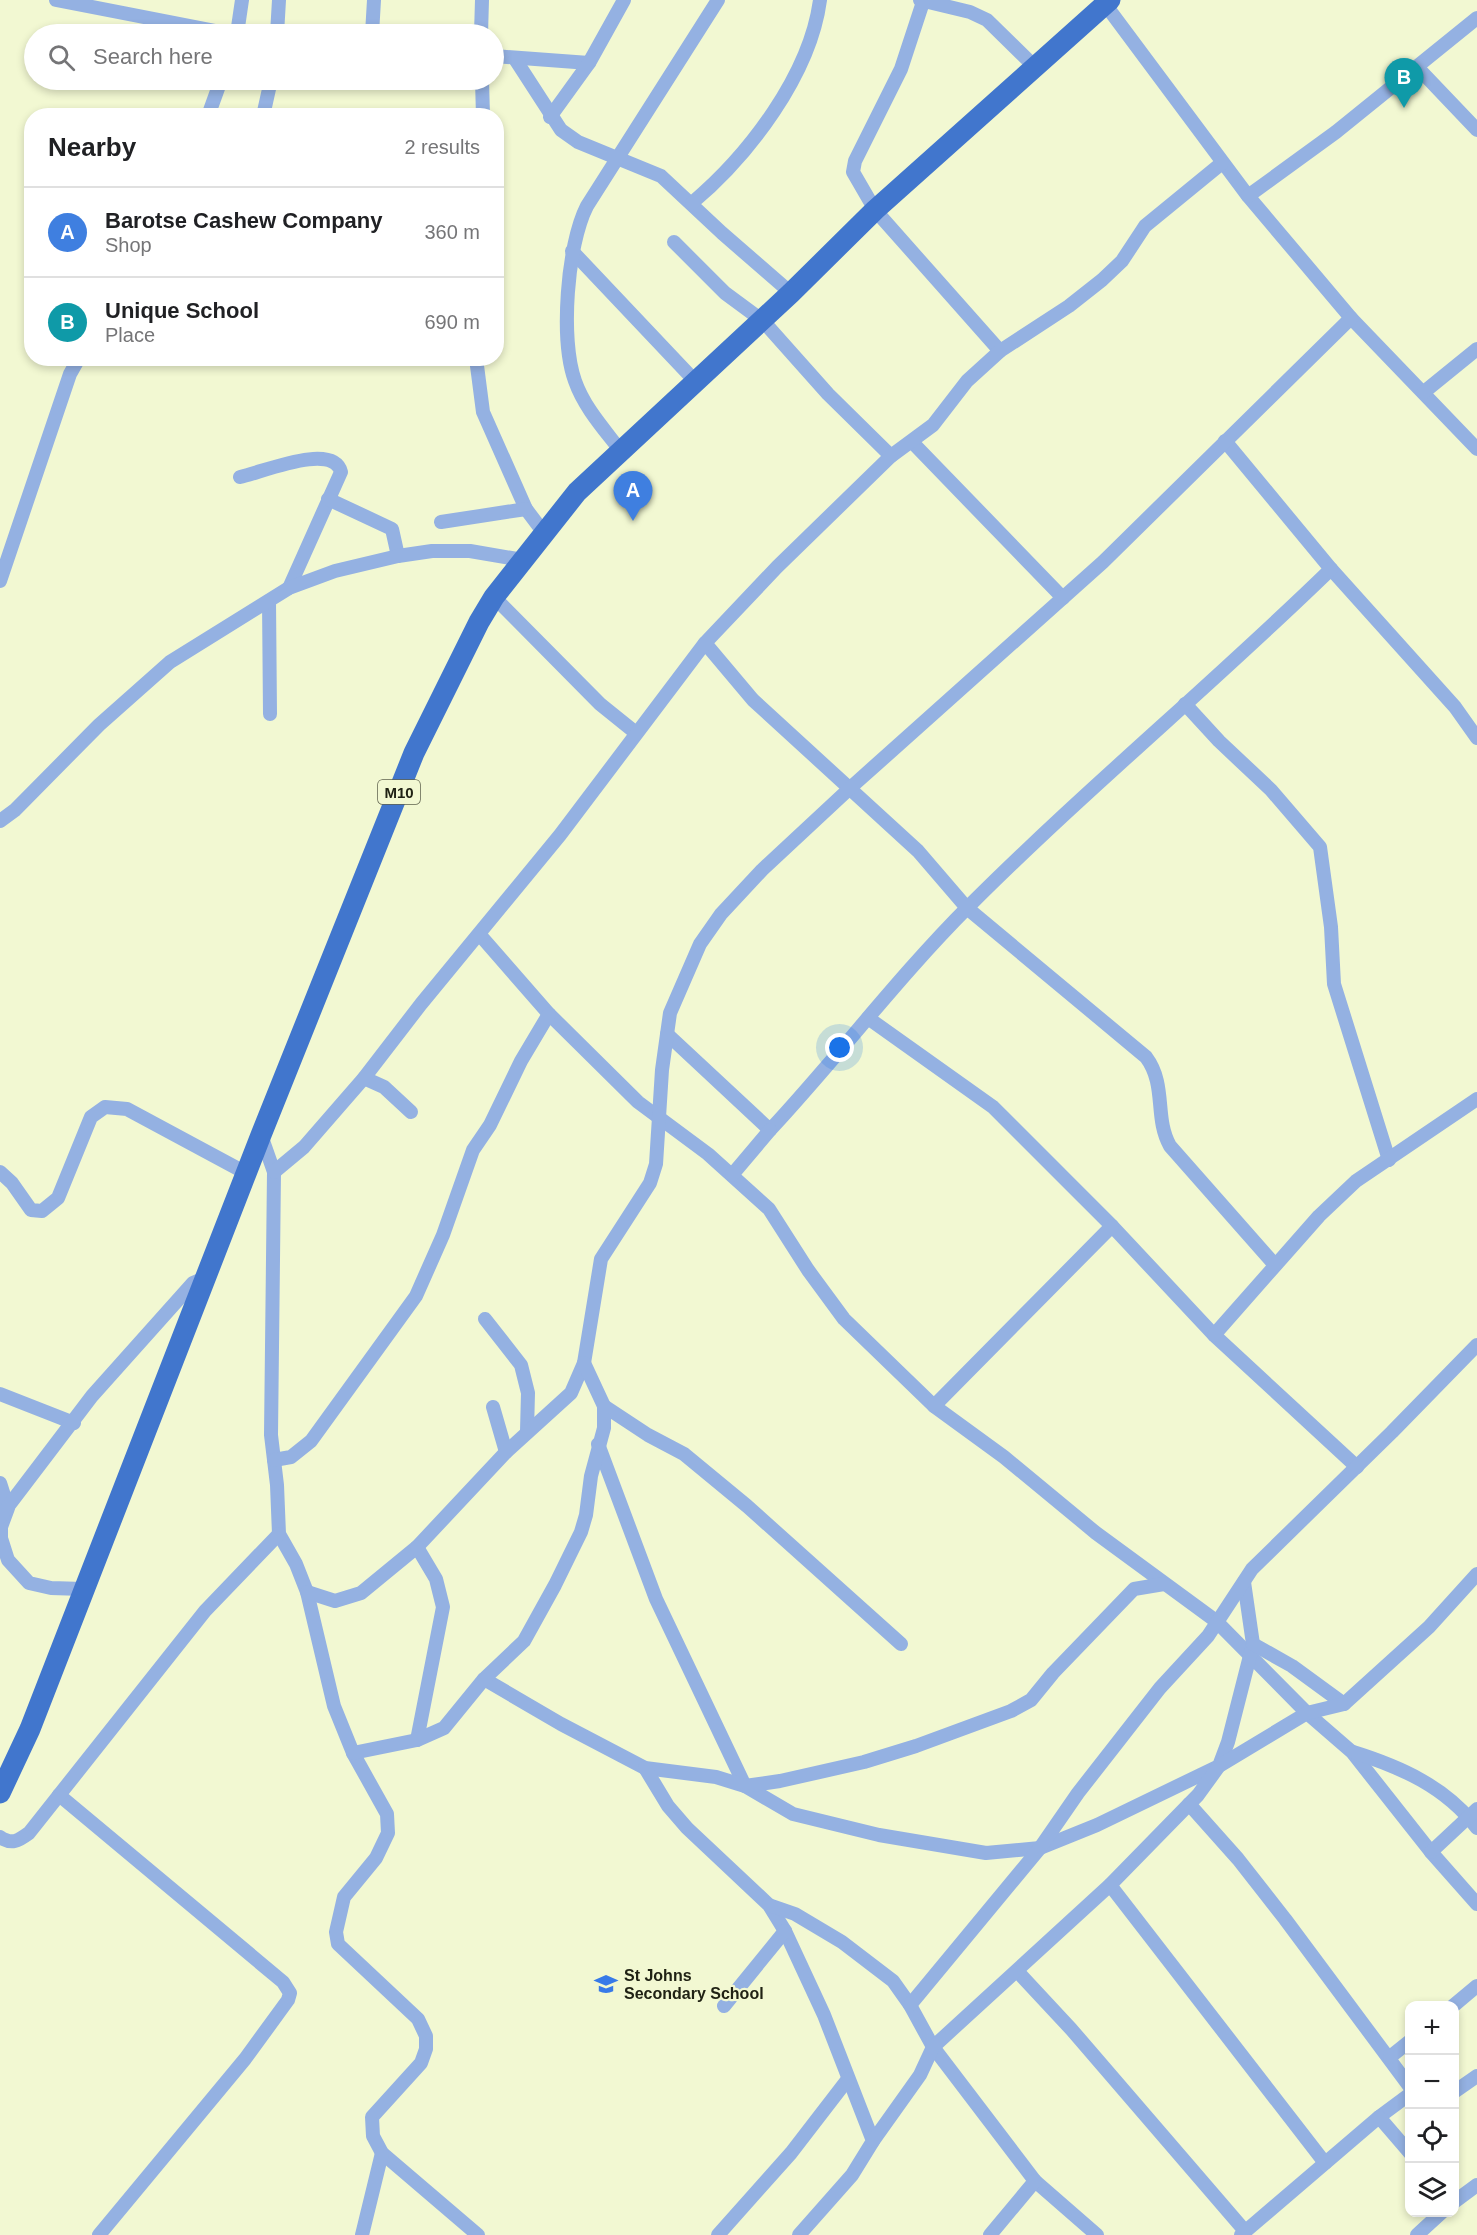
<!DOCTYPE html>
<meta charset="utf-8">
<style>
body{margin:0;font-family:Arial,sans-serif;background:#f2f2f2;color:#202124}
.controls{position:absolute;right:18px;bottom:18px;display:grid;overflow:hidden;border-radius:12px;box-shadow:0 3px 9px #0003}
.controls button{width:54px;height:54px;display:grid;place-items:center;padding:0;border:0;border-bottom:2px solid #e0e0e0;background:#fff;color:#202124;font:30px sans-serif}
.you{position:absolute;left:840px;top:1048px;width:21px;height:21px;margin:-15px;border:4px solid #fff;border-radius:50%;background:#1a73e8;box-shadow:0 0 0 9px #1a73e833}
.badge{display:grid;place-items:center;width:39px;height:39px;border-radius:50%;background:#377ae8;color:#fff;font-size:20px;font-weight:700}
.pin{position:absolute;translate:-50% -50px;filter:drop-shadow(0 2px 3px #0008)}
.pin::after{content:'';position:absolute;top:32px;width:21px;height:18px;background:inherit;clip-path:polygon(0 0,100% 0,50% 100%)}
.list{margin:0;padding:0;list-style:none}
h2{display:flex;justify-content:space-between;align-items:center;height:78px;margin:0;padding:0 24px;font-size:26px}
h2 small{font-size:20px;font-weight:400;color:#757577}
.list li{display:grid;grid-template-columns:39px 1fr auto;gap:18px;align-items:center;box-sizing:border-box;height:90px;padding:0 24px;border-top:2px solid #e0e0e0}
.list b{display:block;font-size:22px;white-space:nowrap}
.list p{margin:0;font-size:20px;white-space:nowrap;color:#757577}
.list em{font-size:20px;font-style:normal;color:#757577}
.icon{flex:none;width:33px;height:33px;fill:none;stroke:currentColor;stroke-width:2;stroke-linecap:round;stroke-linejoin:round}
.map{position:relative;flex:none;width:1477px;height:2235px;overflow:hidden}
.search{position:absolute;background:#fff;box-shadow:0 3px 9px #0003;left:24px;top:24px;width:480px;height:66px;display:flex;align-items:center;gap:15px;box-sizing:border-box;padding:0 21px;border-radius:33px;color:#757577;font-size:22px}
.panel{position:absolute;background:#fff;box-shadow:0 3px 9px #0003;left:24px;top:108px;width:480px;height:258px;border-radius:24px}
.map>svg:first-child{display:block}
.lines{fill:none;stroke-linecap:round;stroke-linejoin:round}
.minor{stroke:#94b1e2;stroke-width:14}
.primary{stroke:#4176cd;stroke-width:21}
.labels{text-anchor:middle;dominant-baseline:central;stroke-width:4.5;stroke-linejoin:round;paint-order:stroke}
.shield{fill:#f2f8d2;stroke:#5f624d;stroke-width:1.5}
.shield-label{font-size:15px;font-weight:bold;fill:#202214}
.poi-label{font-size:16px;font-weight:bold;fill:#202214;stroke:#f2f8d2;text-anchor:start}
</style>
<div class="map">
<svg width="1477" height="2235" viewBox="0 0 1477 2235">
<rect width="100%" height="100%" fill="#f2f8d2"/>
<g class="lines">
<g class="minor">
<path d="M56 0 231 34"/>
<path d="M920 0 970 12 987 20 1036 68"/>
<path d="M1102 0 1248 196 1351 318 1477 449"/>
<path d="M923 2 901 69 855 161 853 172 875 210 1000 351"/>
<path d="M237 34 242 0"/>
<path d="M277 34 279 0"/>
<path d="M372 34 374 0"/>
<path d="M481 34 482 0"/>
<path d="M494 56 589 63"/>
<path d="M515 59 561 130 578 142 661 176 722 233 791 293"/>
<path d="M1418 68 1477 130"/>
<path d="M482 80 483 116"/>
<path d="M208 116 221 80"/>
<path d="M263 116 271 80"/>
<path d="M550 117 589 63 624 0"/>
<path d="M1248 196 1336 132 1477 18"/>
<path d="M692 203C749 155 810 75 820 0"/>
<path d="M674 242 725 293 763 321 828 394 891 456"/>
<path d="M572 251 695 381"/>
<path d="M476 358 483 412 526 509 544 533"/>
<path d="M1424 392 1477 349"/>
<path d="M1225 441 1331 569 1455 707 1477 738"/>
<path d="M912 442 1063 598"/>
<path d="M620 450C604 429 584 407 575 381 560 340 567 245 587 206L718 0"/>
<path d="M240 477C263 472 333 442 341 472L289 588"/>
<path d="M328 499 392 529 398 556"/>
<path d="M441 522 526 509"/>
<path d="M0 581 70 374 79 358"/>
<path d="M494 597 600 704 636 733"/>
<path d="M269 601 270 714"/>
<path d="M705 643 753 700 918 851 967 908 1146 1057C1167 1085 1154 1118 1170 1146L1275 1265"/>
<path d="M1185 704 1219 741 1271 790 1320 847 1331 927 1334 984 1389 1160"/>
<path d="M0 821 15 810 99 725 170 662 289 588 335 571 398 556 432 551H470L523 560"/>
<path d="M480 935 549 1014 638 1102 708 1154 769 1209 808 1270 844 1319 934 1406 1004 1457 1096 1533 1216 1621 1307 1713 1352 1752 1431 1852 1477 1904"/>
<path d="M868 1018 993 1107 1112 1226 1214 1335 1357 1467"/>
<path d="M667 1034 770 1130C838 1057 898 977 969 906 1086 789 1213 684 1331 569"/>
<path d="M364 1078 384 1087 411 1112"/>
<path d="M261 1135 274 1172 271 1435 277 1485 279 1534 296 1564 307 1592 334 1706 353 1753 387 1814 388 1833 376 1858 344 1897 336 1932 338 1944 418 2019 426 2036V2049L421 2063 372 2117 373 2136 382 2153 478 2235"/>
<path d="M0 1172 12 1183 31 1210 42 1211 58 1198 91 1117 105 1107 127 1109 246 1173"/>
<path d="M274 1172 304 1147 364 1078 421 1004 560 835 705 643 777 567 891 456 933 425 967 381 1000 351 1069 306 1102 280 1122 261 1145 226 1222 163"/>
<path d="M732 1175 770 1130"/>
<path d="M485 1319 521 1365 528 1393 527 1431"/>
<path d="M1214 1335 1319 1216 1356 1181 1477 1099"/>
<path d="M0 1394 74 1423"/>
<path d="M604 1406 648 1435 684 1454 747 1506 901 1644"/>
<path d="M934 1406 1112 1226"/>
<path d="M493 1407 506 1452"/>
<path d="M598 1444 656 1599 745 1786 793 1814 879 1835 986 1853 1040 1848 1097 1825 1219 1766 1228 1742 1253 1644 1244 1582"/>
<path d="M274 1460 291 1457 311 1441 416 1296 443 1235 473 1150 490 1125 521 1061 549 1014"/>
<path d="M0 1483 8 1508 1 1527V1538L8 1560 29 1583 51 1588 83 1589"/>
<path d="M0 1517 92 1396 193 1283 205 1278"/>
<path d="M307 1592 335 1601 361 1593 417 1547 506 1452 571 1393 584 1363 601 1259 650 1183 656 1164 662 1070 670 1013 700 944 721 914 762 870 849 789 1103 562 1351 318"/>
<path d="M1253 1644 1292 1666 1344 1704"/>
<path d="M484 1679 561 1724 645 1768 716 1777 745 1786 780 1781 864 1762 916 1746 1011 1711 1031 1700 1053 1673 1134 1589 1164 1584"/>
<path d="M417 1740 443 1607 436 1579 417 1547"/>
<path d="M1353 1752C1401 1767 1446 1787 1477 1828"/>
<path d="M353 1753 417 1740 444 1728 484 1679 524 1641 555 1585 581 1532 586 1515 591 1476 604 1428V1406L584 1363"/>
<path d="M645 1768 668 1806 687 1828 769 1905 785 1931 824 2015 873 2141 852 2175 799 2235"/>
<path d="M59 1795 283 1982 290 1993 288 2000 245 2059 99 2235"/>
<path d="M1189 1804 1238 1859 1285 1919 1410 2087"/>
<path d="M0 1837C12 1845 18 1841 29 1833L205 1611 279 1534"/>
<path d="M1431 1852 1477 1809"/>
<path d="M1110 1885 1325 2163"/>
<path d="M769 1905 795 1914 842 1942 893 1981 910 2005 933 2047 1035 2181 1097 2235"/>
<path d="M1018 1972 1071 2029 1245 2231"/>
<path d="M910 2005 1040 1848 1078 1793 1160 1688 1208 1636 1252 1569 1392 1432 1477 1345"/>
<path d="M724 2006 785 1931"/>
<path d="M1453 2006 1477 1986"/>
<path d="M1390 2057 1410 2041"/>
<path d="M1454 2092 1477 2076"/>
<path d="M1379 2117 1410 2094"/>
<path d="M873 2141 920 2075 933 2047 1110 1885 1198 1795 1219 1766 1307 1713 1344 1704 1429 1627 1477 1574"/>
<path d="M1454 2202 1477 2185"/>
<path d="M362 2235 382 2153"/>
<path d="M718 2235 791 2153 848 2079"/>
<path d="M990 2235 1035 2181"/>
<path d="M1241 2235 1379 2117 1410 2153"/>
<path d="M1417 2235 1442 2212"/>
</g>
<path class="primary" d="M0 1793 30 1729 261 1135 414 753 479 622 494 597 577 492 791 293 875 210 1110 0"/>
</g>
<defs>
<g id="school-bare" transform="scale(1.8)"><path d="M0-5L7-2L0 1L-7-2ZM-4 1L0 2.5L4 1V4Q0 6-4 4Z" fill="#377ae8" stroke="#f2f8d2" stroke-width="2.5" paint-order="stroke"/></g>
</defs>
<g fill-rule="evenodd">
<use href="#school-bare" x="606" y="1984"/>
</g>
<g class="labels">
<rect class="shield" x="378" y="780" width="42" height="24" rx="4.5"/>
<g class="shield-label">
<text x="399" y="792">M10</text>
</g>
<g class="poi-label">
<text x="624" y="1975">St Johns<tspan x="624" dy="18">Secondary School</tspan></text>
</g>
</g>
</svg>
<div class="controls">
<button>+</button>
<button>−</button>
<button><svg class="icon" aria-label="locate" viewBox="0 0 24 24"><circle cx="12" cy="12" r="6"/><path d="M12 2v4M12 18v4M2 12h4M18 12h4"/></svg></button>
<button><svg class="icon" aria-label="layers" viewBox="0 0 24 24"><path d="M12 4l9 5-9 5-9-5zM3 14l9 5 9-5"/></svg></button>
</div>
<div class="you"></div>
<div class="pin badge" style="left:633px;top:521px;background:#3f7fe0">A</div>
<div class="pin badge" style="left:1404px;top:108px;background:#0f9aa8">B</div>
<div class="search"><svg class="icon" aria-label="search" viewBox="0 0 24 24"><circle cx="10" cy="10" r="6"/><path d="M15 15l6 6"/></svg>Search here</div>
<section class="panel">
<h2>Nearby<small>2 results</small></h2>
<ul class="list">
<li><span class="badge" style="background:#3f7fe0">A</span><div><b>Barotse Cashew Company</b><p>Shop</p></div><em>360 m</em></li>
<li><span class="badge" style="background:#0f9aa8">B</span><div><b>Unique School</b><p>Place</p></div><em>690 m</em></li>
</ul>
</section>
</div>
